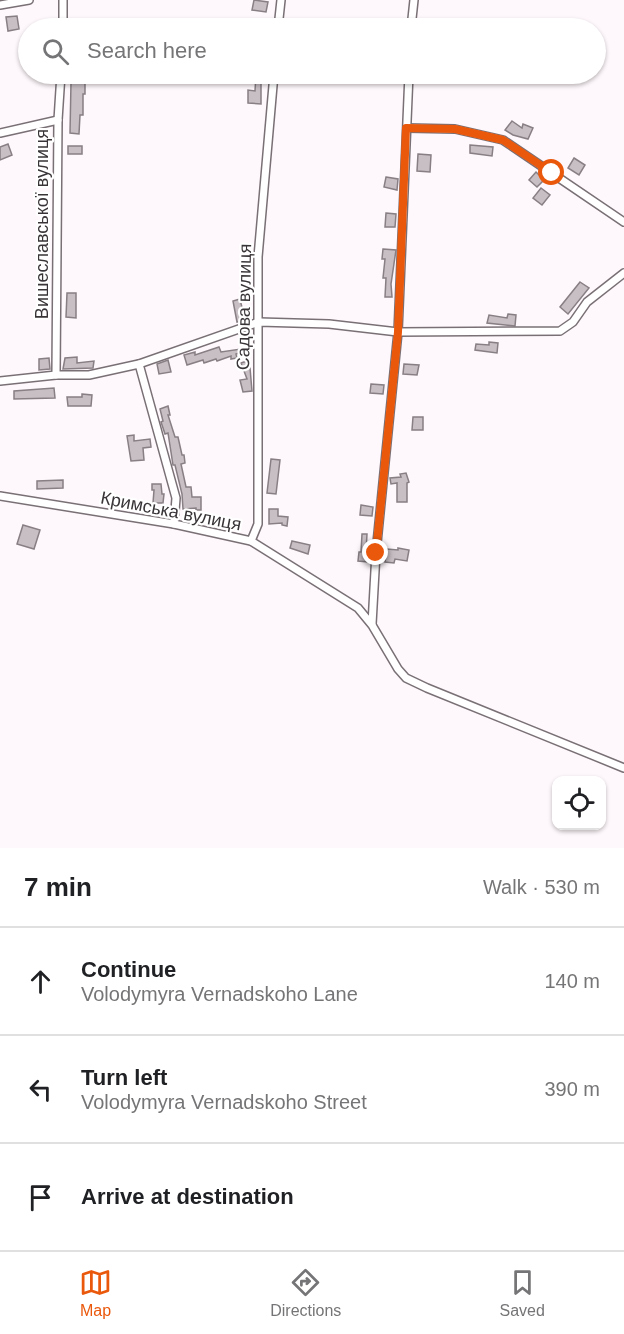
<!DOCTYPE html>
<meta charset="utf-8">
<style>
body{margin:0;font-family:Arial,sans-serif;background:#f6f6f6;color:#202124}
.controls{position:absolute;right:18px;bottom:18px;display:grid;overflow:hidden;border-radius:12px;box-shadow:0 2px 4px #0004}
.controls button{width:54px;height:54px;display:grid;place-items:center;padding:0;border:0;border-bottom:2px solid #e0e0e0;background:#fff;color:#202124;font:30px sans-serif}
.stop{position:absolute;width:18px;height:18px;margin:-14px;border:4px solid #ea580c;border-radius:50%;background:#fff}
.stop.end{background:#ea580c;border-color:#fff;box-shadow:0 2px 6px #0008}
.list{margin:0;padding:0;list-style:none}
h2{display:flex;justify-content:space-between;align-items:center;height:78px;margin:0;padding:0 24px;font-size:26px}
h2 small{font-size:20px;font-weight:400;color:#757577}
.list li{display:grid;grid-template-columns:39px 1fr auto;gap:18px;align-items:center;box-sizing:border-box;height:108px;padding:0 24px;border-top:2px solid #e0e0e0}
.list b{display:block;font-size:22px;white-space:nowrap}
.list p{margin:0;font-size:20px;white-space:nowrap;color:#757577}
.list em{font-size:20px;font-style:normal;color:#757577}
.icon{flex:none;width:33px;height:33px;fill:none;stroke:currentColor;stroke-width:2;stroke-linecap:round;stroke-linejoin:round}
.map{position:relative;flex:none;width:624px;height:848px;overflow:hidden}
.search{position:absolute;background:#fff;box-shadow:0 2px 4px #0004;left:18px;right:18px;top:18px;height:66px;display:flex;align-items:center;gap:15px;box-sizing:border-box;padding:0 21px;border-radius:33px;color:#757577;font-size:22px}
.sheet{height:402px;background:#fff}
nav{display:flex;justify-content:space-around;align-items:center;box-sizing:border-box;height:84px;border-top:2px solid #e0e0e0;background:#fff;font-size:16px;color:#757577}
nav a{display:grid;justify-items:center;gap:3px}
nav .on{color:#ea580c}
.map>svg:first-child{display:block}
.building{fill:#c8bfc4;stroke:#877f84;stroke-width:1.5}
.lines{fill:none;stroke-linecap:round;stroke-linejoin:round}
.minor-casing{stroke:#797075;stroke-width:10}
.minor{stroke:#fff;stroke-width:7}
.route{stroke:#ea580c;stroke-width:8}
.labels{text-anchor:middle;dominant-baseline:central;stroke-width:4.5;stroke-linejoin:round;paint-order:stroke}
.street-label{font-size:18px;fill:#383437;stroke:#fff}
</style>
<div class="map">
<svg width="624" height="848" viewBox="0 0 624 848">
<rect width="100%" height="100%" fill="#fef7fb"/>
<g class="building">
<path d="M254 0 268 2 266 12 252 10Z"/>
<path d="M17 16 19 29 8 31 6 17Z"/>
<path d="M256 74H267L266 83H261V104L248 103V90L255 91Z"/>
<path d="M71 82 85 83V94H83V115H80L79 134 70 133Z"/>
<path d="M512 121 522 128 523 124 533 128 528 139 513 135 505 130Z"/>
<path d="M8 144 12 155 0 160V147Z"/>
<path d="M470 145 493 147 492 156 470 153Z"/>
<rect x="68" y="146" width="14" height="8"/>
<path d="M418 154 431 155 430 172 417 171Z"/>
<path d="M574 158 585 165 579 175 568 168Z"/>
<path d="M536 172 544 180 537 187 529 180Z"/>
<path d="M386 177 398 179 397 190 384 187Z"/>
<path d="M541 188 550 195 542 205 533 198Z"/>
<path d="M386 213 396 214 395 227H385Z"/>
<path d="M383 249 396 250 391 284 392 297H385L386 278H383L385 259H382Z"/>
<path d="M580 282 589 288 568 314 560 307Z"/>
<path d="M67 293H76V318L66 317Z"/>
<path d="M240 299 243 312 249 311 250 319 237 322 233 301Z"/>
<path d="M508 314 516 315 515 326 487 323 489 315 507 318Z"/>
<path d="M489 342 498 343 497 353 475 350 476 344 489 345Z"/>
<path d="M219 347 221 352 241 349 242 352 236 354 237 358 231 359V356L217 361 216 359 204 363 203 360 187 365 184 355 195 352V355Z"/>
<path d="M77 357V363L94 361 93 368 63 369 65 358Z"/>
<path d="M49 358 50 369 39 370V359Z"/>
<path d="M168 360 171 372 159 374 157 364Z"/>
<path d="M247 361 250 368 252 391 243 392 240 380 247 379 241 363Z"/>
<path d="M404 364 419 365 417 375 403 374Z"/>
<path d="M371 384 384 385 383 394 370 393Z"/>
<path d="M54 388 55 398 14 399V391Z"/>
<path d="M82 394 92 395 91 406H68L67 397H82Z"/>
<path d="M168 406 170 415H168L175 437H178L182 455H184L185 463 181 464 186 487H191L192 497H201V510H196V508L183 509 182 494 175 465H173L168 433 165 434 161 422 163 421 160 409Z"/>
<path d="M413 417H423V430H412Z"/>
<path d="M134 435V441L150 439 151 447 143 448 144 460 131 461 127 436Z"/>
<path d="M271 459 280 460 276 494 267 493Z"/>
<path d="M406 473 409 482 407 483V502H397V483L391 484 390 478 401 477 400 474Z"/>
<path d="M63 480V488L37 489V481Z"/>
<path d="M152 484H161L162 494H164L163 503H153L154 490H152Z"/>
<path d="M361 505 373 507 372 516 360 515Z"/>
<path d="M269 509H278V516L288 517 287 526 282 525V523L269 524Z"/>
<path d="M23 525 40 530 34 549 17 544Z"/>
<path d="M362 534H367L366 552 369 553 368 562 358 561 359 552H361Z"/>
<path d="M292 541 310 545 308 554 290 548Z"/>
<path d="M398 548 409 550 407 561 395 559 394 563 385 562 387 549 398 550Z"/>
</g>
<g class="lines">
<g class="minor-casing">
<g id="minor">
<path d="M0 5 29 0"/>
<path d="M63 28V0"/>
<path d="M278 28 281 0"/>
<path d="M411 28 414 0"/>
<path d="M407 128 455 129 503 140 624 222"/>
<path d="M0 133 58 120"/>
<path d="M139 364 176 498 174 524"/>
<path d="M56 375 58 120 61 74"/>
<path d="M0 381 56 375H89L139 364 259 322 329 324 398 332 560 331 573 322 587 302 624 273"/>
<path d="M0 496 174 524 251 541 358 608 372 625 398 669 406 678 427 688 624 768"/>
<path d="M251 541 258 524V257L274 74"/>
<path d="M372 624 376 553 398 332 409 74"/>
</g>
</g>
<use href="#minor" class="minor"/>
</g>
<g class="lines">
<path class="route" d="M376 553 398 332 406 128 455 129 503 140 552 173"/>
</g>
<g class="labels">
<g class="street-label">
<text transform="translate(42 224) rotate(-90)">Вишеславської вулиця</text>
<text transform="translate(244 307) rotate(-89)">Садова вулиця</text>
<text transform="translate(171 511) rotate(11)">Кримська вулиця</text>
</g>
</g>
</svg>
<div class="controls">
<button><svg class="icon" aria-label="locate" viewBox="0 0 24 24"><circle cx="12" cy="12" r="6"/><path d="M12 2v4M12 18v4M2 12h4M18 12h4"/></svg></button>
</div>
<div class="stop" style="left:552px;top:173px"></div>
<div class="stop end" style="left:376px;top:553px"></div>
<div class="search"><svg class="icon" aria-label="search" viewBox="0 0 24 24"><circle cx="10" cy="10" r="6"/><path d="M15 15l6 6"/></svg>Search here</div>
</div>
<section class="sheet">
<h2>7 min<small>Walk · 530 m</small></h2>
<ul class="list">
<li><svg class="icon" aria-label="ahead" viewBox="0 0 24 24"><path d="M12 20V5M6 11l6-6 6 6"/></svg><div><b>Continue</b><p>Volodymyra Vernadskoho Lane</p></div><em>140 m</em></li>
<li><svg class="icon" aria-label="left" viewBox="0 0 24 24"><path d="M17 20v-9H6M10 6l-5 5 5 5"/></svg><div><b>Turn left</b><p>Volodymyra Vernadskoho Street</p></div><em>390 m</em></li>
<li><svg class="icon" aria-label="arrive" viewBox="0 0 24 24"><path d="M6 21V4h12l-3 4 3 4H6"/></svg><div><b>Arrive at destination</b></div></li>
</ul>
</section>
<nav>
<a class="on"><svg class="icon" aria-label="map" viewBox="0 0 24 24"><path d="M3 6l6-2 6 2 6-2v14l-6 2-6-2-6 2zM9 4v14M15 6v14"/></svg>Map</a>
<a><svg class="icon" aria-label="directions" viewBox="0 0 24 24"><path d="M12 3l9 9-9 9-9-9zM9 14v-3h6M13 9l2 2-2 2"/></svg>Directions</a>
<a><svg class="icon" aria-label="saved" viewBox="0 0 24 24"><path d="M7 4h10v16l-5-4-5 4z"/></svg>Saved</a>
</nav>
